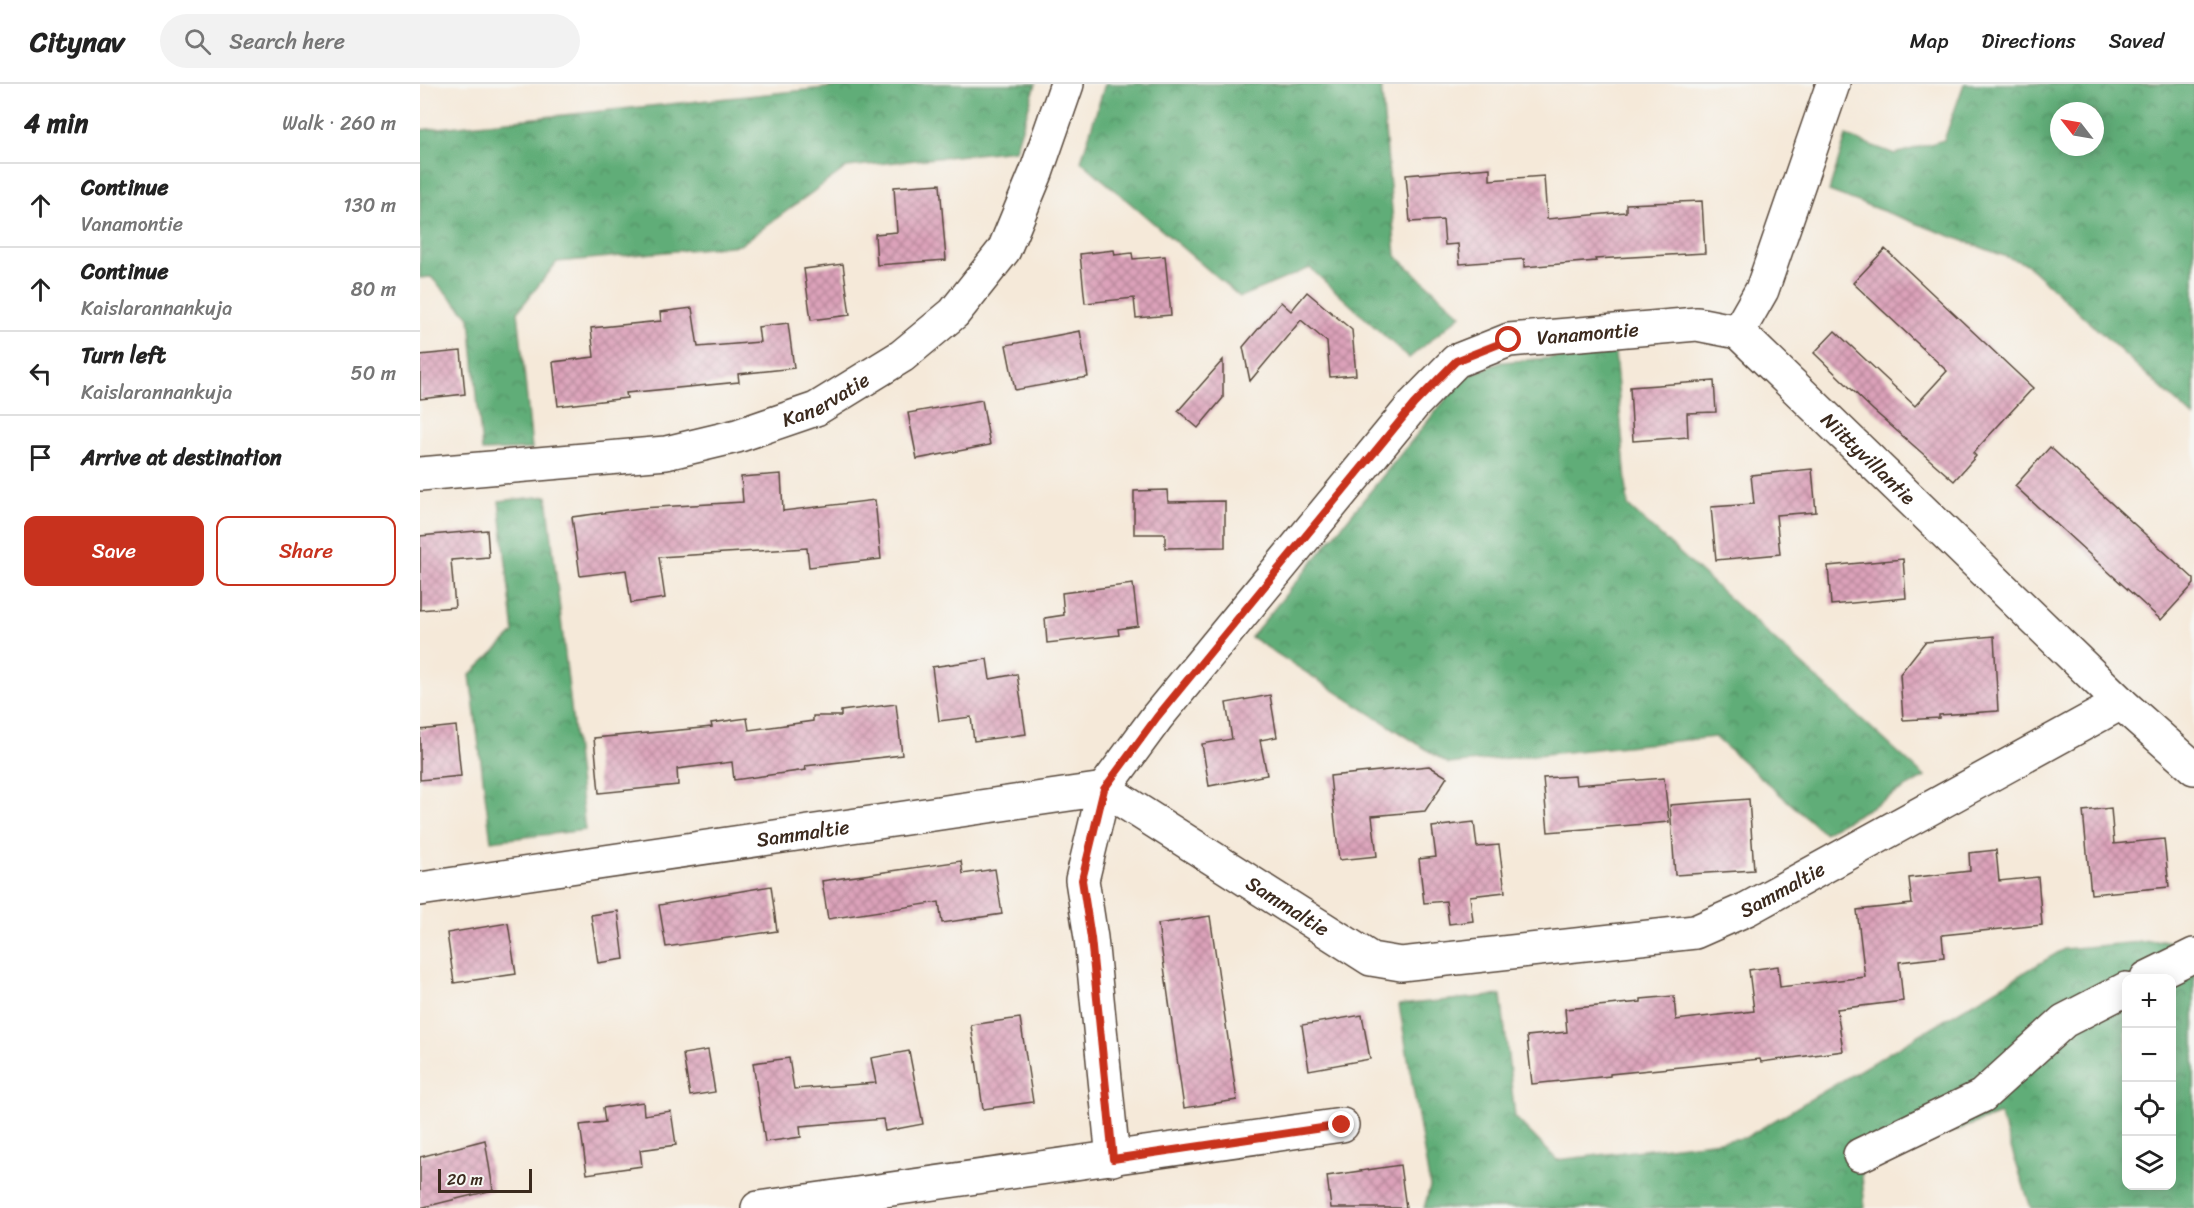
<!DOCTYPE html>
<meta charset="utf-8">
<style>
body{margin:0;font-family:Sriracha,sans-serif;background:#f2f2f2;color:#222}
.controls{position:absolute;right:18px;bottom:18px;display:grid;overflow:hidden;border-radius:12px;box-shadow:0 3px 15px #0003}
.controls button{width:54px;height:54px;display:grid;place-items:center;padding:0;border:0;border-bottom:2px solid #e0e0e0;background:#fff;color:#222;font:30px sans-serif}
.compass{position:absolute;left:1630px;top:18px;width:54px;height:54px;border-radius:50%;background:#fff;box-shadow:0 3px 15px #0003;rotate:301deg}
.scale{position:absolute;left:18px;bottom:15px;width:94px;box-sizing:border-box;padding-left:6px;border:3px solid #3b2a1e;border-top:0;font-size:16px;line-height:21px;white-space:nowrap;color:#3b2a1e;-webkit-text-stroke:4px #f6f6f2;paint-order:stroke}
.stop{position:absolute;width:18px;height:18px;margin:-14px;border:4px solid #c8321e;border-radius:50%;background:#fff}
.stop.end{background:#c8321e;border-color:#fff;box-shadow:0 2px 6px #0008}
.list{margin:0;padding:0;list-style:none}
h2{display:flex;justify-content:space-between;align-items:center;height:78px;margin:0;padding:0 24px;font-size:26px}
h2 small{font-size:20px;font-weight:400;color:#767676}
.list li{display:grid;grid-template-columns:39px 1fr auto;gap:18px;align-items:center;box-sizing:border-box;height:84px;padding:0 24px;border-top:2px solid #e0e0e0}
.list b{display:block;font-size:22px;white-space:nowrap}
.list p{margin:0;font-size:20px;white-space:nowrap;color:#767676}
.list em{font-size:20px;font-style:normal;color:#767676}
.actions{display:flex;gap:12px;padding:18px 24px}
.actions a{flex:1;padding:14px 0;border:2px solid #c8321e;border-radius:12px;text-align:center;font-size:21px;color:#c8321e}
.actions .main{background:#c8321e;color:#fff}
.icon{flex:none;width:33px;height:33px;fill:none;stroke:currentColor;stroke-width:2;stroke-linecap:round;stroke-linejoin:round}
.map{position:relative;flex:none;width:1774px;height:1124px;overflow:hidden}
header{display:flex;align-items:center;gap:36px;box-sizing:border-box;height:84px;padding:0 30px;background:#fff;border-bottom:2px solid #e0e0e0}
header strong{font-size:28px}
nav{display:flex;gap:33px;margin-inline-start:auto;font-size:21px}
.search{width:420px;height:54px;background:#f2f2f2;display:flex;align-items:center;gap:15px;box-sizing:border-box;padding:0 21px;border-radius:33px;color:#767676;font-size:22px}
main{display:flex}
aside{flex:1;background:#fff}
.map>svg:first-child{display:block}
.forest{fill:url(#forest-crowns);stroke:#4e6c4b;stroke-width:1.5;fill-rule:evenodd}
.building{fill:url(#building-cross-hatch)}
.lines{fill:none;stroke-linecap:round;stroke-linejoin:round}
.minor-casing{stroke:#57473a;stroke-width:36}
.minor{stroke:#fff;stroke-width:33}
.route{stroke:#c8321e;stroke-width:8}
.labels{text-anchor:middle;dominant-baseline:central;stroke-width:5;stroke-linejoin:round;paint-order:stroke}
.street-label{font-size:20px;fill:#3b2a1e;stroke:#f6f6f2}
</style>
<header>
<strong>Citynav</strong>
<div class="search"><svg class="icon" aria-label="search" viewBox="0 0 24 24"><circle cx="10" cy="10" r="6"/><path d="M15 15l6 6"/></svg>Search here</div>
<nav><a>Map</a><a>Directions</a><a>Saved</a></nav>
</header>
<main>
<aside>
<h2>4 min<small>Walk · 260 m</small></h2>
<ul class="list">
<li><svg class="icon" aria-label="ahead" viewBox="0 0 24 24"><path d="M12 20V5M6 11l6-6 6 6"/></svg><div><b>Continue</b><p>Vanamontie</p></div><em>130 m</em></li>
<li><svg class="icon" aria-label="ahead" viewBox="0 0 24 24"><path d="M12 20V5M6 11l6-6 6 6"/></svg><div><b>Continue</b><p>Kaislarannankuja</p></div><em>80 m</em></li>
<li><svg class="icon" aria-label="left" viewBox="0 0 24 24"><path d="M17 20v-9H6M10 6l-5 5 5 5"/></svg><div><b>Turn left</b><p>Kaislarannankuja</p></div><em>50 m</em></li>
<li><svg class="icon" aria-label="arrive" viewBox="0 0 24 24"><path d="M6 21V4h12l-3 4 3 4H6"/></svg><div><b>Arrive at destination</b></div></li>
</ul>
<div class="actions"><a class="main">Save</a><a>Share</a></div>
</aside>
<div class="map">
<svg width="1774" height="1124" viewBox="0 0 1774 1124">
<defs>
<pattern id="forest-crowns" width="20" height="18" patternUnits="userSpaceOnUse" patternTransform="scale(1.5)"><rect width="20" height="18" fill="#60ad78"/><path d="M2 6a3 3 0 1 1 6 0M12 15a3 3 0 1 1 6 0" fill="none" stroke="#508d62"/></pattern>
<pattern id="building-cross-hatch" width="8" height="8" patternUnits="userSpaceOnUse" patternTransform="scale(1.5)"><rect width="8" height="8" fill="#dca2ba"/><path d="M0 0l8 8M0 8l8-8" fill="none" stroke="#b48497"/></pattern>
</defs>
<rect width="100%" height="100%" fill="#f6f6f2"/>
<filter id="ink" filterUnits="userSpaceOnUse"><feTurbulence type="fractalNoise" baseFrequency=".0167" numOctaves="2"/><feDisplacementMap in="SourceGraphic" scale="12" xChannelSelector="R" yChannelSelector="G"/><feConvolveMatrix kernelMatrix="1 2 1 2 8 2 1 2 1" color-interpolation-filters="sRGB"/></filter>
<filter id="wash" filterUnits="userSpaceOnUse"><feTurbulence type="fractalNoise" baseFrequency=".008" numOctaves="4" result="noise"/><feDisplacementMap in="SourceGraphic" scale="24" xChannelSelector="R" yChannelSelector="G"/><feGaussianBlur stdDeviation="1.35" result="paint"/><feColorMatrix in="noise" values="0 0 0 0 0 0 0 0 0 0 0 0 0 0 0 0 0 1.4 0 .05"/><feComposite in="paint" operator="in"/></filter>
<g filter="url(#wash)">
<rect width="100%" height="100%" fill="#f5e9d9"/>
<g class="forest">
<path d="M443 0H616L595 66 427 83 320 161 137 178 98 227 112 365 62 367 50 234 11 193 0 194V46Z"/>
<path d="M685 0H961L976 172 1041 231 989 274 890 184 820 213 661 77Z"/>
<path d="M1544 0H1774V334L1606 180 1409 107 1426 52 1475 70 1524 56ZM1639 27H1675V63H1639Z"/>
<path d="M1195 269 1208 422 1505 693 1404 749 1295 653 1029 680 831 553 1044 293 1082 278Z"/>
<path d="M127 412 165 746 71 757 50 591 94 549 79 417Z"/>
<path d="M1742 856 1774 864V1124H1611L1580 1030 1441 1082 1445 1124H1004L1010 1103 979 921 1081 911 1095 1033 1137 1076 1325 1054 1644 865ZM1706 894H1752V1102H1706Z"/>
</g>
<g id="blocks">
<g class="building">
<path d="M1070 84V96L1124 92 1127 135 1206 128V120L1282 117 1285 169 1175 175 1176 177 1104 183V175L1040 180 1038 160 1025 161 1023 136 990 138 986 91Z"/>
<path d="M520 100 526 176 457 181 455 150 477 148 474 103Z"/>
<path d="M1465 165 1613 304 1553 369 1556 372 1534 397 1453 326 1394 269 1415 247 1495 322 1527 287 1433 199Z"/>
<path d="M694 166 695 171 712 169 713 175 745 172 751 231 716 234 714 214 665 219 660 170Z"/>
<path d="M423 180 430 231 391 236 384 185Z"/>
<path d="M887 208 932 246 936 291 910 293 907 258 881 236 830 297 823 263 861 218 871 227Z"/>
<path d="M272 224 278 263 340 258 338 243 368 239 374 284 318 290 319 298 206 309 207 314 138 322 133 278 174 273 171 244 241 237 240 228Z"/>
<path d="M660 247 668 293 595 306 586 261Z"/>
<path d="M41 267 45 310 0 315V271Z"/>
<path d="M803 276V314L778 344 758 327Z"/>
<path d="M1294 297 1296 328 1267 329 1268 353 1213 357 1210 303Z"/>
<path d="M562 316 570 361 497 375 488 329Z"/>
<path d="M1630 363 1774 495V500L1741 536 1595 402Z"/>
<path d="M1392 385 1396 428 1356 431 1360 470 1296 476 1291 423 1334 420 1331 391Z"/>
<path d="M361 390 363 427 455 416 461 475 389 483 387 464 239 473 245 514 211 519 206 486 160 492 152 433 221 424 323 418 321 393Z"/>
<path d="M747 406 748 418 805 417V463L745 464V450H714V407Z"/>
<path d="M67 446 69 473 31 476 35 523 0 526V452Z"/>
<path d="M1483 475 1486 514 1411 521 1408 482Z"/>
<path d="M713 500 718 542 698 545 699 551 627 559 625 534 644 531 642 509Z"/>
<path d="M1574 552 1578 627 1519 631V634L1483 636 1480 590 1505 558Z"/>
<path d="M567 575 570 595 597 590 606 650 554 657 551 633 519 637 512 583Z"/>
<path d="M850 611 857 653 840 656 847 691 789 702 782 660 812 655 806 619Z"/>
<path d="M476 620 482 671 385 682 386 686 314 696 312 678 257 685 258 701 179 709 174 654 292 643 291 639 327 634 329 646 393 637V632H421V627Z"/>
<path d="M36 642 41 692 0 696V646Z"/>
<path d="M1009 682 1027 693 1005 727 952 732 957 772 919 776 910 692Z"/>
<path d="M1155 692 1156 701 1244 694 1249 738 1128 748 1123 694Z"/>
<path d="M1329 715 1334 786 1255 791 1250 721Z"/>
<path d="M1691 724 1694 760 1744 755 1749 803 1671 810 1663 727Z"/>
<path d="M1054 738 1057 763 1079 761 1085 808 1050 812 1053 837 1029 840 1026 817 1004 819 999 775 1016 773 1012 743Z"/>
<path d="M1576 766 1579 797 1618 793 1622 841 1522 851 1524 873 1479 878 1483 917 1417 925 1423 967 1341 978 1340 975 1190 990V992L1112 1000 1107 952 1147 948 1145 925 1221 918V915L1254 912 1256 936 1334 927 1329 886 1358 882 1360 903 1445 893 1437 826 1492 820 1489 794 1550 787 1549 769Z"/>
<path d="M541 777 543 790 575 785 582 830 522 839 519 818 408 835 402 797Z"/>
<path d="M351 802 357 847 246 863 239 821Z"/>
<path d="M198 827 204 875 178 879 171 831Z"/>
<path d="M790 832 817 1016 764 1024 738 840Z"/>
<path d="M88 839 96 890 34 899 27 849Z"/>
<path d="M942 931 950 975 889 986 882 941Z"/>
<path d="M600 934 613 1018 563 1025 551 941Z"/>
<path d="M288 966 295 1008 270 1012 263 970Z"/>
<path d="M489 967 503 1040 465 1047 463 1035 380 1042 381 1053 345 1058 333 979 369 974 374 1005 456 999 451 974Z"/>
<path d="M223 1018 224 1031 251 1027 256 1061 220 1066 222 1082 167 1090 160 1041 185 1038 183 1024Z"/>
<path d="M65 1056 73 1106 0 1124V1073Z"/>
<path d="M980 1081 986 1124H911L907 1092Z"/>
</g>
</g>
</g>
<g filter="url(#ink)">
<use href="#blocks" fill-opacity="0" stroke="#57473a" stroke-width="1.5"/>
<g class="lines">
<g class="minor-casing">
<g id="minor">
<path id="s1" d="M1413 0 1342 206 1318 248 1701 619 1774 684"/>
<path id="s2" d="M0 390 246 369 317 352 396 325 482 272 534 229 584 166 616 89 647 0"/>
<path id="s3" d="M0 805 684 705 951 875 981 880 1275 848 1327 825 1701 619"/>
<path d="M1727 894 1774 871"/>
<path d="M1440 1071 1562 1012 1644 937 1706 905"/>
<path id="s4" d="M693 1075 671 854 662 796 684 705 737 633 994 320 1036 277 1089 256 1277 240 1318 248"/>
<path d="M338 1124 922 1041"/>
</g>
</g>
<use href="#minor" class="minor"/>
</g>
</g>
<g class="lines" filter="url(#ink)">
<path class="route" d="M922 1041 693 1075 671 854 662 796 684 705 737 633 994 320 1036 277 1089 256"/>
</g>
<g class="labels">
<g class="street-label">
<text stroke="none"><textPath href="#s4" startOffset="1065">Vanamontie</textPath></text>
<text stroke="none"><textPath href="#s2" startOffset="416">Kanervatie</textPath></text>
<text stroke="none"><textPath href="#s1" startOffset="448">Niittyvillantie</textPath></text>
<text stroke="none"><textPath href="#s3" startOffset="387">Sammaltie</textPath></text>
<text stroke="none"><textPath href="#s3" startOffset="1431">Sammaltie</textPath></text>
<text stroke="none"><textPath href="#s3" startOffset="909">Sammaltie</textPath></text>
</g>
</g>
</svg>
<div class="controls">
<button>+</button>
<button>−</button>
<button><svg class="icon" aria-label="locate" viewBox="0 0 24 24"><circle cx="12" cy="12" r="6"/><path d="M12 2v4M12 18v4M2 12h4M18 12h4"/></svg></button>
<button><svg class="icon" aria-label="layers" viewBox="0 0 24 24"><path d="M12 4l9 5-9 5-9-5zM3 14l9 5 9-5"/></svg></button>
</div>
<svg class="compass" viewBox="-18 -18 36 36"><path d="M0-13l5 13h-10z" fill="#e53935"/><path d="M0 13l5-13h-10z" fill="#767676"/></svg>
<div class="scale">20 m</div>
<div class="stop" style="left:1089px;top:256px"></div>
<div class="stop end" style="left:922px;top:1041px"></div>
</div>
</main>
